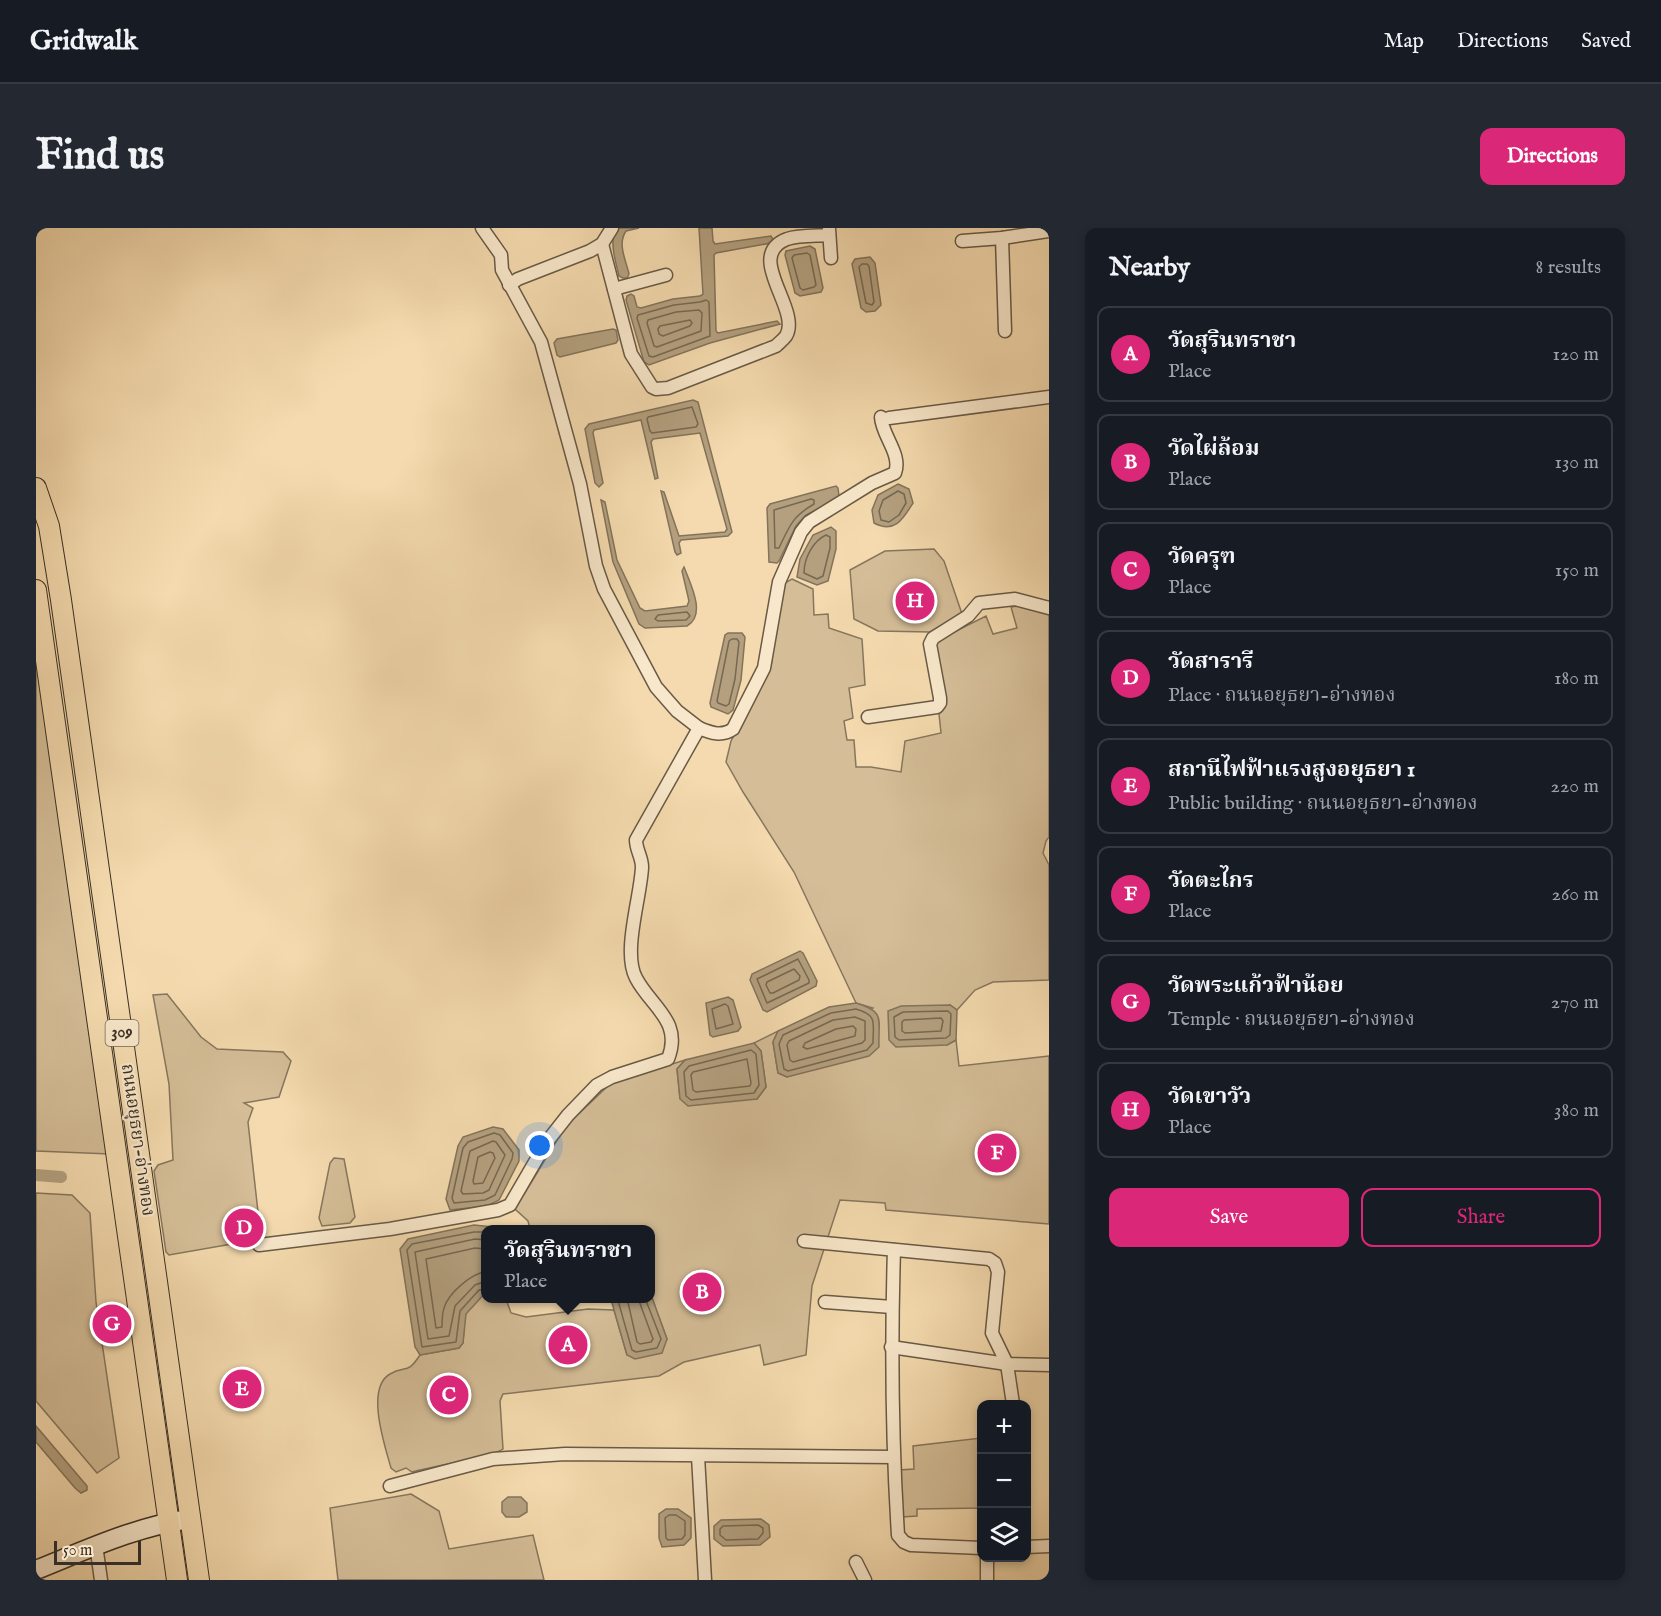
<!DOCTYPE html>
<meta charset="utf-8">
<style>
body{margin:0;font-family:"IM FELL English","Noto Serif Thai",serif;background:#242831;color:#f1f3f6}
.controls{position:absolute;right:18px;bottom:18px;display:grid;overflow:hidden;border-radius:12px;box-shadow:0 3px 9px #0003}
.controls button{width:54px;height:54px;display:grid;place-items:center;padding:0;border:0;border-bottom:2px solid #363941;background:#171b24;color:#f1f3f6;font:30px sans-serif}
.scale{position:absolute;left:18px;bottom:15px;width:87px;box-sizing:border-box;padding-left:6px;border:3px solid #392f24;border-top:0;font-size:16px;line-height:21px;white-space:nowrap;color:#392f24;-webkit-text-stroke:4px #f8e7ca;paint-order:stroke}
.you{position:absolute;left:504px;top:918px;width:21px;height:21px;margin:-15px;border:4px solid #fff;border-radius:50%;background:#1a73e8;box-shadow:0 0 0 9px #1a73e833}
.badge{display:grid;place-items:center;width:39px;height:39px;border-radius:50%;background:#db2777;color:#fff;font-size:20px;font-weight:700}
.pin{position:absolute;translate:-50% -50%;border:3px solid #fff;box-shadow:0 2px 6px #0006}
.popup{position:absolute;left:445px;top:997px;width:174px;height:78px;box-sizing:border-box;display:grid;place-content:center;border-radius:12px;background:#171b24;filter:drop-shadow(0 2px 4px #0005);font-size:20px;white-space:nowrap;color:#9ea1a6}
.popup b{font-size:22px;color:#f1f3f6}
.popup::after{content:'';position:absolute;left:50%;top:100%;margin-left:-12px;border:12px solid transparent;border-top-color:#171b24}
.list{margin:0;padding:0;list-style:none}
h2{display:flex;justify-content:space-between;align-items:center;height:78px;margin:0;padding:0 24px;font-size:26px}
h2 small{font-size:20px;font-weight:400;color:#9ea1a6}
.list li{display:grid;grid-template-columns:39px 1fr auto;gap:18px;align-items:center;box-sizing:border-box;height:96px;margin:0 12px 12px;padding:0 12px;border:2px solid #363941;border-radius:12px}
.list b{display:block;font-size:22px;white-space:nowrap}
.list p{margin:0;font-size:20px;white-space:nowrap;color:#9ea1a6}
.list em{font-size:20px;font-style:normal;color:#9ea1a6}
.actions{display:flex;gap:12px;padding:18px 24px}
.actions a{flex:1;padding:14px 0;border:2px solid #db2777;border-radius:12px;text-align:center;font-size:21px;color:#db2777}
.actions .main{background:#db2777;color:#fff}
.icon{flex:none;width:33px;height:33px;fill:none;stroke:currentColor;stroke-width:2;stroke-linecap:round;stroke-linejoin:round}
.map{position:relative;flex:none;width:1013px;height:1352px;overflow:hidden;border-radius:12px}
header{display:flex;align-items:center;gap:36px;box-sizing:border-box;height:84px;padding:0 30px;background:#171b24;border-bottom:2px solid #363941}
header strong{font-size:28px}
nav{display:flex;gap:33px;margin-inline-start:auto;font-size:21px}
.intro{display:flex;align-items:center;justify-content:space-between;box-sizing:border-box;height:144px;padding:0 36px}
h1{margin:0;font-size:42px}
.button{padding:15px 27px;border-radius:12px;background:#db2777;color:#fff;font-size:21px;font-weight:700}
main{display:flex;gap:36px;padding:0 36px}
aside{flex:1;background:#171b24;border-radius:12px;box-shadow:0 3px 9px #0003}
.map>svg:first-child{display:block}
.green{fill:#d4bd97;stroke:#86765e;stroke-width:1.5}
.water{fill:#b4a07f;stroke:#83735b;stroke-width:1.5}
.lines{fill:none;stroke-linecap:round;stroke-linejoin:round}
.shore{stroke:#766852;stroke-width:1.5}
.canal{stroke:#b4a07f;stroke-width:12}
.street-casing{stroke:#685a46;stroke-width:15}
.secondary-casing{stroke:#392f24;stroke-width:21}
.primary-casing{stroke:#392f24;stroke-width:22}
.street{stroke:#f8e7ca;stroke-width:12}
.secondary{stroke:#f8e7ca;stroke-width:18}
.primary{stroke:#f4daae;stroke-width:20}
.labels{text-anchor:middle;dominant-baseline:central;stroke-width:4.5;stroke-linejoin:round;paint-order:stroke}
.shield{fill:#f8e7ca;stroke:#726656;stroke-width:1.5}
.shield-label{font-size:16px;font-weight:bold;fill:#392f24}
.street-label{font-size:18px;fill:#392f24;stroke:#f8e7ca}
</style>
<header>
<strong>Gridwalk</strong>
<nav><a>Map</a><a>Directions</a><a>Saved</a></nav>
</header>
<div class="intro"><h1>Find us</h1><a class="button">Directions</a></div>
<main>
<div class="map">
<svg width="1013" height="1352" viewBox="0 0 1013 1352">
<rect width="100%" height="100%" fill="#f4daae"/>
<filter id="stains"><feTurbulence type="fractalNoise" baseFrequency=".00333" numOctaves="4"/><feColorMatrix values="0 0 0 0 .2 0 0 0 0 .09 0 0 0 0 .02 0 0 0 .5 -.17"/></filter>
<radialGradient id="worn" r=".72"><stop offset=".6" stop-color="#630" stop-opacity="0"/><stop offset="1" stop-color="#630" stop-opacity=".3"/></radialGradient>
<g class="green">
<path d="M898 321 908 333 926 386 894 404 842 403 818 391 814 342 849 323Z"/>
<path d="M756 351 777 361 778 387 792 386 793 400 826 411 829 457 813 460 817 490 808 493 811 512H818L820 539H835L865 544 869 513 905 505 903 486 910 472 900 421 902 412 950 388 957 406 981 400 975 379 990 377 1013 387V609L1010 613 1007 625 1013 637V752L957 754 939 762 921 782 914 777 911 817 920 812 923 838 1013 828V996L850 982 849 975 804 972 776 1058 770 1127 728 1137 724 1117 648 1134 623 1148 467 1166 464 1173 467 1221C460 1227 391 1240 376 1244L370 1240 360 1244 355 1240C349 1218 329 1160 354 1146 370 1137 371 1147 384 1127L423 1120 427 1115 429 1086 449 1065 450 1070 470 1071 475 1085 490 1089 552 1081 578 1082 591 1127 631 1111 615 1067 614 1002 494 1001 492 993 479 981 529 899 575 855 649 832 641 841 644 870 721 871 730 859 725 823 718 815 742 803 737 814 742 845 751 849 837 780 820 775 758 644 707 564 690 534 695 513 735 438 745 361 747 356Z"/>
<path d="M0 409 74 926 0 923Z"/>
<path d="M131 766 165 809 181 821 247 824 255 833 243 869 208 875 217 880 212 894 224 1002 220 1009 213 1013 133 1027 130 1024 118 943 122 937 137 932 133 856 117 767Z"/>
<path d="M298 930 308 931 319 989 314 995 286 998 283 990 294 935Z"/>
<path d="M0 965 36 967 54 985 60 1074 83 1230 61 1245 0 1173Z"/>
<path d="M945 1210V1280L881 1281V1288L866 1289 863 1242 878 1241 877 1218Z"/>
<path d="M375 1266 403 1283 413 1321 497 1307 508 1352H302L294 1280Z"/>
</g>
<g class="water">
<path d="M579 0H603L590 3C581 16 590 32 593 46L591 50H587L583 48C579 31 574 17 579 0Z"/>
<path d="M663 0H676L677 13 679 16 735 8 738 13 735 15 680 25 678 27 680 103 682 105 741 93 744 96 674 115 613 137 608 134 590 72 591 68 595 66 598 68 601 79 605 80 637 71 664 68 667 66Z"/>
<path d="M774 18 779 21 787 60 785 64 764 68 759 65 749 27 750 23Z"/>
<path d="M834 29 839 35 845 77 839 83 830 84 825 80 816 36 819 31Z"/>
<path d="M577 101 580 102 582 112 580 115 524 129 521 127 518 115 521 111Z"/>
<path d="M657 172 662 174 696 304 692 308 645 312 643 315 645 325 641 327 639 324 625 263 628 264 643 308 689 304 691 301 664 205 617 211 615 214 622 250 619 251 605 192 558 202 557 205 567 255 563 259 559 255 549 201 553 196Z"/>
<path d="M862 256 873 261 877 275C867 291 859 306 838 295L836 282 842 267Z"/>
<path d="M800 258 802 260 803 268 801 271 770 287 760 298 743 333 741 335 733 334 731 280 734 276Z"/>
<path d="M565 272 569 274 581 332 604 380 609 383 651 378 653 373 646 343 648 339C654 355 671 387 651 398L609 400 603 396 577 334Z"/>
<path d="M795 299 800 303V321L792 353 781 357 761 349 764 331 777 307Z"/>
<path d="M692 405H706L709 409 705 452 697 482 692 486 675 479 674 475 689 407Z"/>
<path d="M764 723 767 725 781 753 780 758 731 784 727 782 714 752 716 746Z"/>
<path d="M692 769 697 772 705 799 702 803 677 809 674 807 670 775Z"/>
<path d="M820 775C850 784 842 791 843 819L833 828 751 849 742 845 737 814 742 803 793 779Z"/>
<path d="M914 777 921 782 920 812 911 817 860 819 853 812 852 783 865 778Z"/>
<path d="M718 815 725 823 730 859 721 871 652 878 644 871 641 841 649 832Z"/>
<path d="M457 899 467 901 483 922V933L463 972 451 978 414 982 410 971 422 918 427 909Z"/>
<path d="M438 997 476 1001 450 1002 449 1065 430 1086 427 1115 423 1120 384 1127 379 1119 364 1021 372 1011Z"/>
<path d="M615 1067 631 1111 626 1125 599 1131 591 1127 576 1075 578 1071 614 1070Z"/>
<path d="M0 1198 51 1258V1262L45 1265 39 1260 0 1214Z"/>
<path d="M472 1269H485L491 1275V1284L483 1289H470L466 1284V1274Z"/>
<path d="M630 1281H642L655 1290V1310L648 1317 626 1319 623 1310V1286Z"/>
<path d="M725 1291 733 1297 734 1309 724 1317 687 1318 678 1311V1298L685 1292Z"/>
</g>
<g class="lines">
<g class="shore">
<path d="M771 25 774 27 780 57 778 59 767 62 764 60 756 30 758 27Z"/>
<path d="M826 36H831L833 38 838 74 836 77 830 75 823 39Z"/>
<path d="M670 72 673 74 674 108 617 129 613 128 601 90 602 87 638 77 664 74Z"/>
<path d="M663 82 666 85 665 103 621 119 618 118 611 95 612 92 640 84Z"/>
<path d="M654 92 656 95 654 98 627 108 623 106 622 101 624 98Z"/>
<path d="M656 179 662 196 660 199 616 205 614 203 611 191 612 189Z"/>
<path d="M862 263 868 266 870 275 863 287 853 294 845 292 843 283 847 272Z"/>
<path d="M775 271 778 272V276C756 289 754 297 743 320H739L738 282Z"/>
<path d="M790 307 794 309V320L787 348 781 351 768 345C768 330 777 313 790 307Z"/>
<path d="M651 384 654 388 650 392 622 393 619 391 622 387Z"/>
<path d="M696 411H701L703 414 699 451 693 476 690 478 682 475 681 473 693 413Z"/>
<path d="M762 731 773 752V755L731 775 721 751Z"/>
<path d="M758 741 764 748 763 752 737 765H734L730 757 731 754Z"/>
<path d="M689 776 692 778 697 796 680 801 676 781Z"/>
<path d="M820 781C842 787 837 795 837 815L831 822 752 843 748 841 743 816 747 807 795 785Z"/>
<path d="M912 783 915 786 914 807 910 810 863 812 859 809 858 789 867 784Z"/>
<path d="M819 789 829 793V812L826 815 757 834 754 832 751 817 753 813 797 792Z"/>
<path d="M905 790 907 793 905 803 869 805 866 803V794L868 792Z"/>
<path d="M817 798 820 801 819 808 771 821 767 819 769 815 800 801Z"/>
<path d="M715 822 720 826 723 857 718 865 655 872 650 868 648 844 653 838Z"/>
<path d="M711 831 715 855 714 858 660 864 657 862 655 847 657 844Z"/>
<path d="M458 905 464 907 477 925 476 931 459 967 449 972 418 975 416 970 427 920 432 914Z"/>
<path d="M457 913 460 914 469 927 453 962 447 965 427 966 425 963 434 923Z"/>
<path d="M454 924 457 925 459 930 447 955 438 956 437 953 442 929Z"/>
<path d="M450 1004H438L376 1016 371 1022 386 1119 420 1114 424 1083 443 1062 450 1061"/>
<path d="M450 1012 439 1011 379 1024 392 1111 413 1108 419 1078 439 1057 450 1053"/>
<path d="M450 1021 439 1020 390 1031 400 1100 406 1099C406 1093 406 1086 408 1080 412 1066 435 1045 450 1044"/>
<path d="M583 1070V1076L596 1122 600 1124 621 1120 625 1111 609 1070"/>
<path d="M591 1070 601 1114 604 1116 615 1114 617 1111 602 1070"/>
<path d="M633 1287H640L649 1293V1307L646 1311 632 1312 630 1310 629 1290Z"/>
<path d="M722 1297 727 1300V1305L722 1311 690 1312 684 1307V1301L687 1298Z"/>
</g>
<path class="canal" d="M0 947 25 949"/>
<g class="street-casing">
<g id="street">
<path d="M793 1 795 30"/>
<path d="M966 10 969 103"/>
<path d="M926 13 966 10 1013 3"/>
<path d="M566 16 595 126 616 159 620 161 632 160 740 118C743 115 747 112 750 108 766 81 707 28 751 11 763 7 781 8 793 7"/>
<path d="M473 57 482 51 554 23 566 16 576 0"/>
<path d="M578 61 630 47"/>
<path d="M853 190 1013 169"/>
<path d="M832 489 901 479 904 475V470L894 416 897 410 932 388 943 375 979 371 1013 380"/>
<path d="M663 500C675 505 686 509 697 501L728 440 743 354 765 304 773 294 836 255 859 245C866 226 846 208 845 189"/>
<path d="M768 1013 953 1031 959 1035 962 1044 956 1105 971 1136 977 1176"/>
<path d="M223 1017 354 1001 462 982 474 977 510 915 532 887 561 857 576 849 632 831C647 793 615 779 600 750 586 724 605 668 606 639 606 629 600 622 600 612L663 500 641 483 620 459 568 361 560 338 544 256 505 114 466 42 465 27 446 0"/>
<path d="M858 1022C855 1117 856 1212 862 1307L868 1314 875 1317 945 1320"/>
<path d="M789 1074 856 1079"/>
<path d="M855 1119 971 1136 1013 1137"/>
<path d="M662 1228 669 1352"/>
<path d="M354 1258 457 1231 529 1226 857 1229"/>
<path d="M60 1317 65 1352"/>
<path d="M990 1319 1013 1318"/>
<path d="M820 1334 829 1352"/>
<path d="M951 1352V1330"/>
</g>
</g>
<g class="secondary-casing">
<path id="secondary" d="M0 1342C50 1322 101 1298 154 1291"/>
</g>
<g class="primary-casing">
<g id="primary">
<path d="M0 260 13 298 25 372 163 1352"/>
<path d="M0 362C49 692 95 1022 141 1352"/>
</g>
</g>
<use href="#street" class="street"/>
<use href="#secondary" class="secondary"/>
<use href="#primary" class="primary"/>
</g>
<g class="labels">
<rect class="shield" x="69.5" y="792" width="33" height="26" rx="4.5"/>
<g class="shield-label">
<text x="86" y="805">309</text>
</g>
<g class="street-label">
<text transform="translate(101 912) rotate(82)">ถนนอยุธยา-อ่างทอง</text>
</g>
</g>
<rect width="100%" height="100%" filter="url(#stains)"/>
<rect width="100%" height="100%" fill="url(#worn)"/>
</svg>
<div class="controls">
<button>+</button>
<button>−</button>
<button><svg class="icon" aria-label="layers" viewBox="0 0 24 24"><path d="M12 4l9 5-9 5-9-5zM3 14l9 5 9-5"/></svg></button>
</div>
<div class="scale">50 m</div>
<div class="you"></div>
<div class="pin badge" style="left:532px;top:1117px">A</div>
<div class="popup"><b>วัดสุรินทราชา</b>Place</div>
<div class="pin badge" style="left:666px;top:1064px">B</div>
<div class="pin badge" style="left:413px;top:1167px">C</div>
<div class="pin badge" style="left:208px;top:1000px">D</div>
<div class="pin badge" style="left:206px;top:1161px">E</div>
<div class="pin badge" style="left:961px;top:925px">F</div>
<div class="pin badge" style="left:76px;top:1096px">G</div>
<div class="pin badge" style="left:879px;top:373px">H</div>
</div>
<aside>
<h2>Nearby<small>8 results</small></h2>
<ul class="list">
<li><span class="badge">A</span><div><b>วัดสุรินทราชา</b><p>Place</p></div><em>120 m</em></li>
<li><span class="badge">B</span><div><b>วัดไผ่ล้อม</b><p>Place</p></div><em>130 m</em></li>
<li><span class="badge">C</span><div><b>วัดครุฑ</b><p>Place</p></div><em>150 m</em></li>
<li><span class="badge">D</span><div><b>วัดสารารี</b><p>Place · ถนนอยุธยา-อ่างทอง</p></div><em>180 m</em></li>
<li><span class="badge">E</span><div><b>สถานีไฟฟ้าแรงสูงอยุธยา 1</b><p>Public building · ถนนอยุธยา-อ่างทอง</p></div><em>220 m</em></li>
<li><span class="badge">F</span><div><b>วัดตะไกร</b><p>Place</p></div><em>260 m</em></li>
<li><span class="badge">G</span><div><b>วัดพระแก้วฟ้าน้อย</b><p>Temple · ถนนอยุธยา-อ่างทอง</p></div><em>270 m</em></li>
<li><span class="badge">H</span><div><b>วัดเขาวัว</b><p>Place</p></div><em>380 m</em></li>
</ul>
<div class="actions"><a class="main">Save</a><a>Share</a></div>
</aside>
</main>
